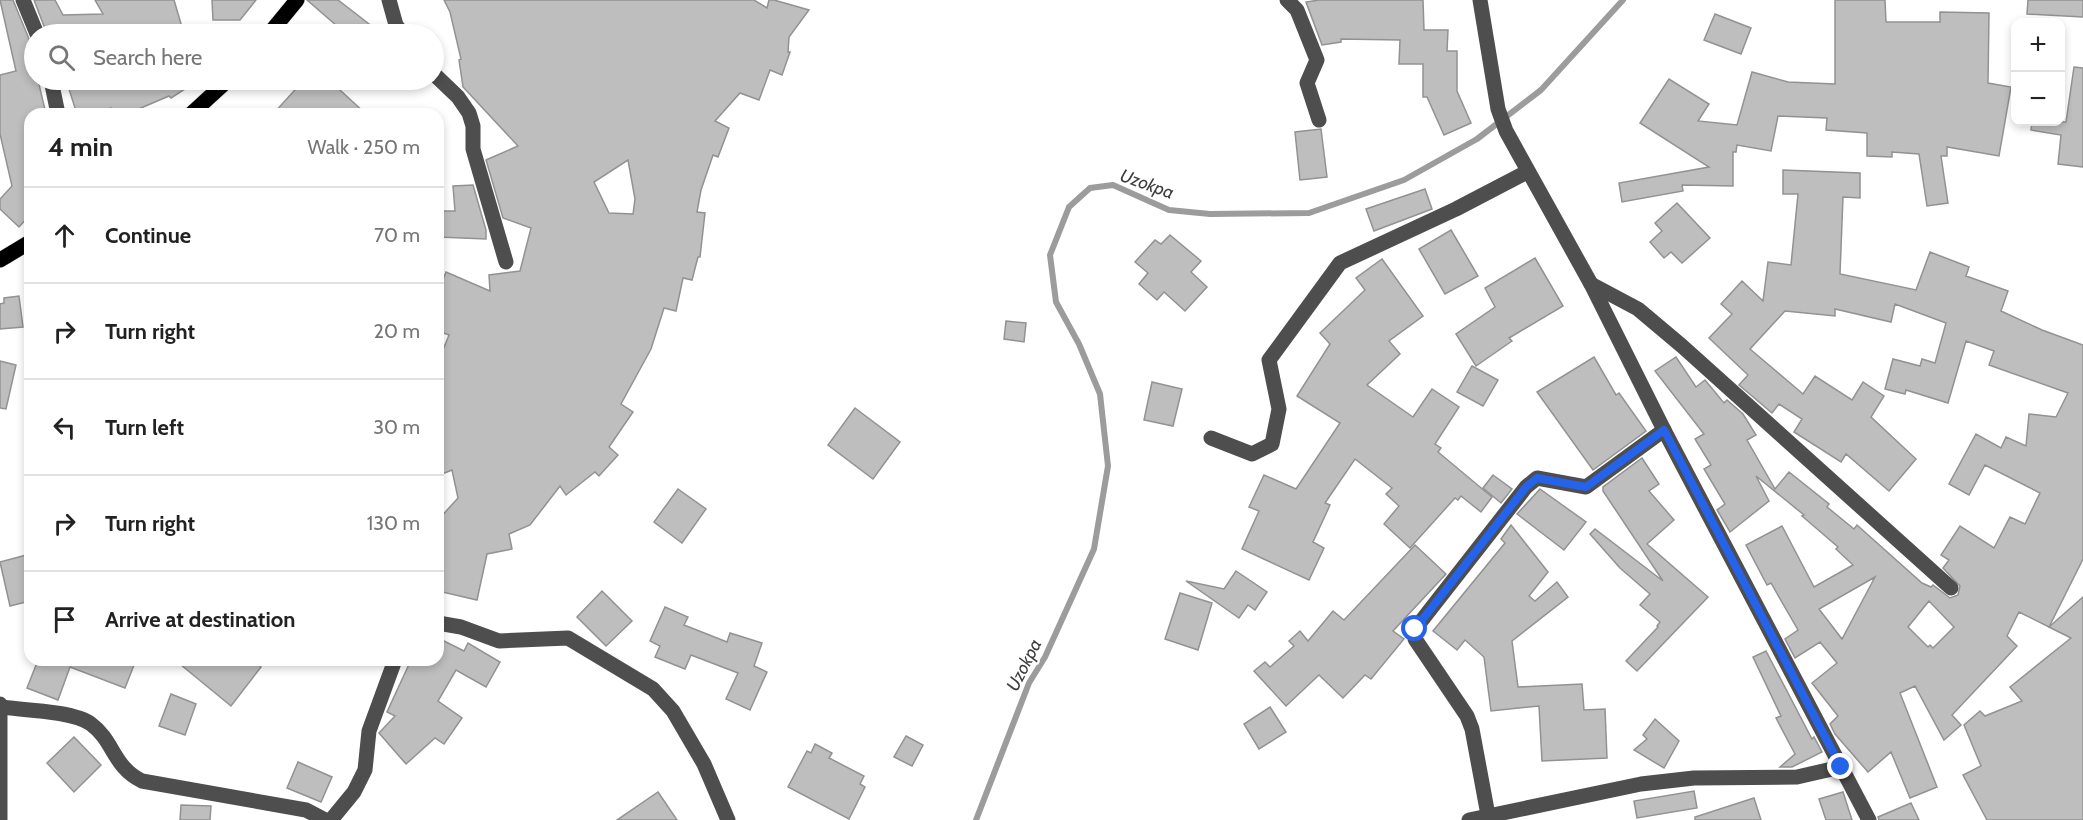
<!DOCTYPE html>
<meta charset="utf-8">
<style>
body{margin:0;font-family:Cabin,sans-serif;background:#f6f6f6;color:#222}
.controls{position:absolute;right:18px;top:18px;display:grid;overflow:hidden;border-radius:12px;box-shadow:0 3px 9px #0003}
.controls button{width:54px;height:54px;display:grid;place-items:center;padding:0;border:0;border-bottom:2px solid #e0e0e0;background:#fff;color:#222;font:30px sans-serif}
.stop{position:absolute;width:18px;height:18px;margin:-14px;border:4px solid #2563eb;border-radius:50%;background:#fff}
.stop.end{background:#2563eb;border-color:#fff;box-shadow:0 2px 6px #0008}
.list{margin:0;padding:0;list-style:none}
h2{display:flex;justify-content:space-between;align-items:center;height:78px;margin:0;padding:0 24px;font-size:26px}
h2 small{font-size:20px;font-weight:400;color:#767676}
.list li{display:grid;grid-template-columns:39px 1fr auto;gap:18px;align-items:center;box-sizing:border-box;height:96px;padding:0 24px;border-top:2px solid #e0e0e0}
.list b{display:block;font-size:22px;white-space:nowrap}
.list em{font-size:20px;font-style:normal;color:#767676}
.icon{flex:none;width:33px;height:33px;fill:none;stroke:currentColor;stroke-width:2;stroke-linecap:round;stroke-linejoin:round}
.map{position:relative;flex:none;width:2083px;height:820px;overflow:hidden}
.search{position:absolute;background:#fff;box-shadow:0 3px 9px #0003;left:24px;top:24px;width:420px;height:66px;display:flex;align-items:center;gap:15px;box-sizing:border-box;padding:0 21px;border-radius:33px;color:#767676;font-size:22px}
.panel{position:absolute;background:#fff;box-shadow:0 3px 9px #0003;left:24px;top:108px;width:420px;height:558px;border-radius:18px}
.map>svg:first-child{display:block}
.lines{fill:none;stroke-linecap:round;stroke-linejoin:round}
.stream{stroke:#9c9c9c;stroke-width:6}
.building{fill:#bebebe;stroke:#929292;stroke-width:1.5;fill-rule:evenodd}
.major-casing{stroke:#dbdbdb;stroke-width:16}
.minor{stroke:#4e4e4e;stroke-width:15}
.major{stroke:#000;stroke-width:15}
.route{stroke:#2563eb;stroke-width:8}
.labels{text-anchor:middle;dominant-baseline:central;stroke-width:4.5;stroke-linejoin:round;paint-order:stroke}
.water-label{font-size:18px;font-style:italic;fill:#3d3d3d;stroke:#fff}
</style>
<div class="map">
<svg width="2083" height="820" viewBox="0 0 2083 820">
<rect width="100%" height="100%" fill="#fff"/>
<g class="lines">
<path class="stream" d="M976 820 1029 683 1045 657 1094 549 1108 466 1100 394 1079 344 1056 302 1050 255 1069 207 1090 188 1113 185 1169 210 1210 214 1309 213 1404 180 1477 139 1541 90 1623 0"/>
</g>
<g class="building">
<path d="M0 0H13L29 39 34 60V80H38L46 114H30V215L19 227 0 209V199L12 186 0 134V75L16 71Z"/>
<path d="M34 0H55L63 15 103 14 95 0H174L184 34H47Z"/>
<path d="M212 0H256L240 20H213Z"/>
<path d="M307 0H338L382 34H331L337 26Z"/>
<path d="M444 0H754L767 8 769 0H774L809 10 789 37 788 52H790L782 75 770 70 759 100 740 93 715 121 729 128 718 157 713 155 701 190 697 212 705 213 700 257H698L692 280 683 278 676 311 664 308 651 349 621 404 633 412 609 447 618 455 599 476 595 472 566 495 560 486 530 525 509 534 512 549 487 554 477 600 438 591V520L458 498 452 470 442 474 438 465V362L449 335 438 331V291L446 272 490 291 489 275 520 271 531 228 503 218 486 160 518 146 463 87 459 60 461 59 450 12ZM628 160 635 199 633 214 609 213 594 182Z"/>
<path d="M1319 0H1423L1424 30H1448L1447 51H1457V91L1471 123 1444 135 1427 97H1423V64H1399L1400 40 1341 39V42L1322 45 1306 2Z"/>
<path d="M1835 0H1885L1886 22H1940V12L1989 13 1988 83 2011 87 1999 156 1947 147V156H1941L1948 203 1927 206 1919 154 1892 152V157L1867 156V133L1826 130 1827 118 1778 116 1771 151 1737 145 1736 152H1733V186L1682 185 1683 191 1622 202 1619 183 1709 167 1640 123 1669 79 1709 104 1698 121 1737 125 1752 72 1788 82 1835 84Z"/>
<path d="M2028 0H2083V17L2027 14Z"/>
<path d="M1715 14 1751 28 1741 54 1704 40Z"/>
<path d="M2074 67 2083 68V167L2058 164 2061 135 2031 130 2032 122H2066Z"/>
<path d="M66 80H199L171 98 169 96 127 114H114L111 108 92 114H77Z"/>
<path d="M304 80H329L366 114H273Z"/>
<path d="M1321 129 1327 177 1300 180 1295 132Z"/>
<path d="M1783 170 1860 173V198L1843 197 1840 274 1916 290 1930 252 1969 267 1966 276 2008 291 2001 311 2042 330 2083 345V559L2049 627 2019 612 2007 636 2017 646 1952 715 1961 725 1944 740 1915 686 1900 693 1937 787 1910 798 1891 752 1868 772 1835 734 1830 724 1838 716 1812 683 1837 663 1820 642 1795 658 1785 639 1798 630 1771 583 1767 585 1746 545 1782 526 1814 587 1853 565 1836 549 1838 547 1802 516 1804 515 1756 476 1769 501 1730 532 1717 510 1725 504 1704 469 1711 465 1695 439 1704 434 1655 371 1676 357 1696 387 1705 380 1724 403 1727 400 1743 414 1756 435 1747 440 1775 489 1789 472 1829 504 1827 507 1854 529 1857 525 1922 583 1931 587 1933 585 1950 598 1958 595 1960 586 1943 568 1949 560 1941 555 1960 526 1994 548 2010 517 2025 524 2040 493 1985 465 1969 495 1949 484 1976 434 2001 448 2006 437 2026 446 2029 414 2056 417 2068 393 1989 365 1994 351 1966 341 1948 403 1906 390 1905 394 1885 389 1893 359 1920 366 1922 359 1935 363 1946 323 1895 304 1891 322 1835 309V316L1785 311 1750 349 1803 394 1815 376 1852 400 1863 382 1884 396 1871 417 1916 459 1889 491 1846 454 1841 462 1794 432 1802 419 1779 404 1772 413 1752 396 1739 385 1748 375 1709 338 1732 314 1721 304 1742 281 1763 301 1768 262 1791 265 1798 194H1783ZM1875 577 1842 639 1819 609ZM1929 601 1954 627 1933 648 1930 645 1928 647 1908 627Z"/>
<path d="M473 185 486 230V239L438 237 442 211H455L453 186Z"/>
<path d="M1425 189 1432 209 1374 231 1366 209Z"/>
<path d="M1677 203 1710 238 1682 263 1671 252 1664 258 1650 242 1662 231 1655 223Z"/>
<path d="M1451 230 1478 276 1445 294 1419 249Z"/>
<path d="M1170 235 1201 261 1191 272 1207 287 1185 311 1164 292 1157 300 1139 284 1148 273 1135 262 1155 240 1161 244Z"/>
<path d="M1535 258 1563 306 1509 338 1512 341 1476 366 1456 334 1495 307 1485 288Z"/>
<path d="M1382 259 1423 316 1389 341 1400 354 1367 385 1413 417 1432 389 1459 407 1435 444 1441 448 1438 452 1492 497 1481 512 1461 496 1458 500 1455 498 1410 548 1384 524 1399 506 1386 494 1392 488 1355 459 1325 503 1330 505 1313 542 1324 548 1309 580 1242 549 1259 511 1249 507 1264 475 1296 489 1340 423 1297 396 1330 344 1320 333 1365 290 1356 278Z"/>
<path d="M19 296 23 327 0 329V304L4 303V298Z"/>
<path d="M1006 321 1026 323 1024 342 1004 339Z"/>
<path d="M1594 357 1616 395 1619 393 1646 431 1593 470 1537 392Z"/>
<path d="M0 361 16 365 6 409 0 408Z"/>
<path d="M1472 366 1498 380 1483 406 1457 392Z"/>
<path d="M1152 382 1182 389 1173 426 1144 420Z"/>
<path d="M855 408 900 442 873 479 828 445Z"/>
<path d="M1642 458 1659 484 1649 491 1674 520 1647 544 1708 597 1637 671 1626 661 1658 627 1657 626 1660 622 1640 605 1650 594 1620 568 1590 534 1595 529 1663 581 1603 491V487Z"/>
<path d="M1493 475 1512 489 1501 503 1483 488Z"/>
<path d="M678 489 706 509 682 543 654 522Z"/>
<path d="M1540 489 1586 522 1564 550 1517 514Z"/>
<path d="M1511 525 1548 572 1529 596 1535 601 1557 582 1568 597 1512 641 1518 687 1582 684 1584 710 1605 709 1607 758 1542 761 1539 706 1491 711 1484 657 1465 640 1457 650 1433 631 1505 543 1501 539Z"/>
<path d="M1415 545 1446 574 1393 631 1404 639 1371 679 1365 675 1343 698 1319 675 1286 706 1254 671 1265 662 1270 667 1294 646 1289 641 1300 631 1308 641 1333 611 1344 620Z"/>
<path d="M30 554V601L10 606 0 562Z"/>
<path d="M1236 571 1267 592 1255 610 1248 605 1239 618 1186 581 1224 589Z"/>
<path d="M602 591 632 621 606 646 577 617Z"/>
<path d="M1180 593 1212 603 1198 650 1165 639Z"/>
<path d="M2083 597V820H1987L1963 775 1981 766 1964 725 1980 711 1985 716 2022 701 2010 687 2071 638 2049 627Z"/>
<path d="M665 607 688 617 684 625 727 642 730 633 762 643 754 666 767 672 750 710 726 699 738 673 691 655 685 669 655 657 660 646 650 641Z"/>
<path d="M438 638 464 651 468 643 500 662 486 687 456 670 438 701 462 718 444 744 435 738 406 764 379 733 395 716 387 712 411 660H438Z"/>
<path d="M1766 651 1812 739 1814 737 1822 752 1792 767H1780L1795 754 1776 718 1781 716 1753 657Z"/>
<path d="M38 660H136L125 688 70 667 58 700 27 688Z"/>
<path d="M175 660H253L261 667 231 706Z"/>
<path d="M171 694 196 704 185 735 159 726Z"/>
<path d="M1270 707 1286 732 1259 749 1244 724Z"/>
<path d="M1655 719 1679 741 1664 768 1634 750 1647 739 1643 735Z"/>
<path d="M906 736 923 745 912 766 894 757Z"/>
<path d="M74 737 101 765 74 792 47 763Z"/>
<path d="M815 744 832 753 829 758 864 776 860 784 865 787 849 819 788 787 807 751 811 753Z"/>
<path d="M298 762 332 777 321 802 287 788Z"/>
<path d="M1694 791 1697 808 1637 818 1634 801Z"/>
<path d="M658 792 677 820H617Z"/>
<path d="M1843 792 1852 820H1826L1819 799Z"/>
<path d="M1754 798 1761 820H1695V817Z"/>
<path d="M1911 803 1919 820H1879L1878 817Z"/>
<path d="M181 805 211 806 210 820H180Z"/>
</g>
<g class="lines">
<g class="major-casing">
<g id="major">
<path d="M269 34 297 0"/>
<path d="M191 114 228 80"/>
<path d="M0 260 30 242"/>
</g>
</g>
<g class="minor">
<path d="M23 0 37 34"/>
<path d="M389 0 396 25 403 34"/>
<path d="M1287 0 1297 10 1317 60 1307 83 1319 120"/>
<path d="M1480 0 1498 109 1506 131 1591 284 1664 430 1869 820"/>
<path d="M434 74 458 97 469 113 473 126V149L506 262"/>
<path d="M51 80 58 114"/>
<path d="M1591 284 1638 309 1682 346 1951 588"/>
<path d="M1211 438 1252 454 1272 444 1279 409 1269 360 1340 263 1456 209 1527 172"/>
<path d="M438 623 461 627 499 641 568 638 653 689 673 711 704 764 728 820"/>
<path d="M0 704V820"/>
<path d="M0 707C23 710 74 711 91 724 114 741 113 767 142 781L306 810 325 820"/>
<path d="M1488 815 1472 729 1467 716 1415 639V629L1526 487 1537 478 1586 487 1664 430"/>
<path d="M331 820 354 792 365 770 369 731 395 660"/>
<path d="M1469 820 1641 784 1694 778 1797 777 1841 767"/>
</g>
<use href="#major" class="major"/>
</g>
<g class="lines">
<path class="route" d="M1415 629 1526 487 1537 478 1586 487 1664 430 1841 767"/>
</g>
<g class="labels">
<g class="water-label">
<text transform="translate(1147 184) rotate(20)">Uzokpa</text>
<text transform="translate(1024 665) rotate(-63)">Uzokpa</text>
</g>
</g>
</svg>
<div class="controls">
<button>+</button>
<button>−</button>
</div>
<div class="stop" style="left:1415px;top:629px"></div>
<div class="stop end" style="left:1841px;top:767px"></div>
<div class="search"><svg class="icon" aria-label="search" viewBox="0 0 24 24"><circle cx="10" cy="10" r="6"/><path d="M15 15l6 6"/></svg>Search here</div>
<section class="panel">
<h2>4 min<small>Walk · 250 m</small></h2>
<ul class="list">
<li><svg class="icon" aria-label="ahead" viewBox="0 0 24 24"><path d="M12 20V5M6 11l6-6 6 6"/></svg><div><b>Continue</b></div><em>70 m</em></li>
<li><svg class="icon" aria-label="right" viewBox="0 0 24 24"><path d="M7 20v-9h11M14 6l5 5-5 5"/></svg><div><b>Turn right</b></div><em>20 m</em></li>
<li><svg class="icon" aria-label="left" viewBox="0 0 24 24"><path d="M17 20v-9H6M10 6l-5 5 5 5"/></svg><div><b>Turn left</b></div><em>30 m</em></li>
<li><svg class="icon" aria-label="right" viewBox="0 0 24 24"><path d="M7 20v-9h11M14 6l5 5-5 5"/></svg><div><b>Turn right</b></div><em>130 m</em></li>
<li><svg class="icon" aria-label="arrive" viewBox="0 0 24 24"><path d="M6 21V4h12l-3 4 3 4H6"/></svg><div><b>Arrive at destination</b></div></li>
</ul>
</section>
</div>
